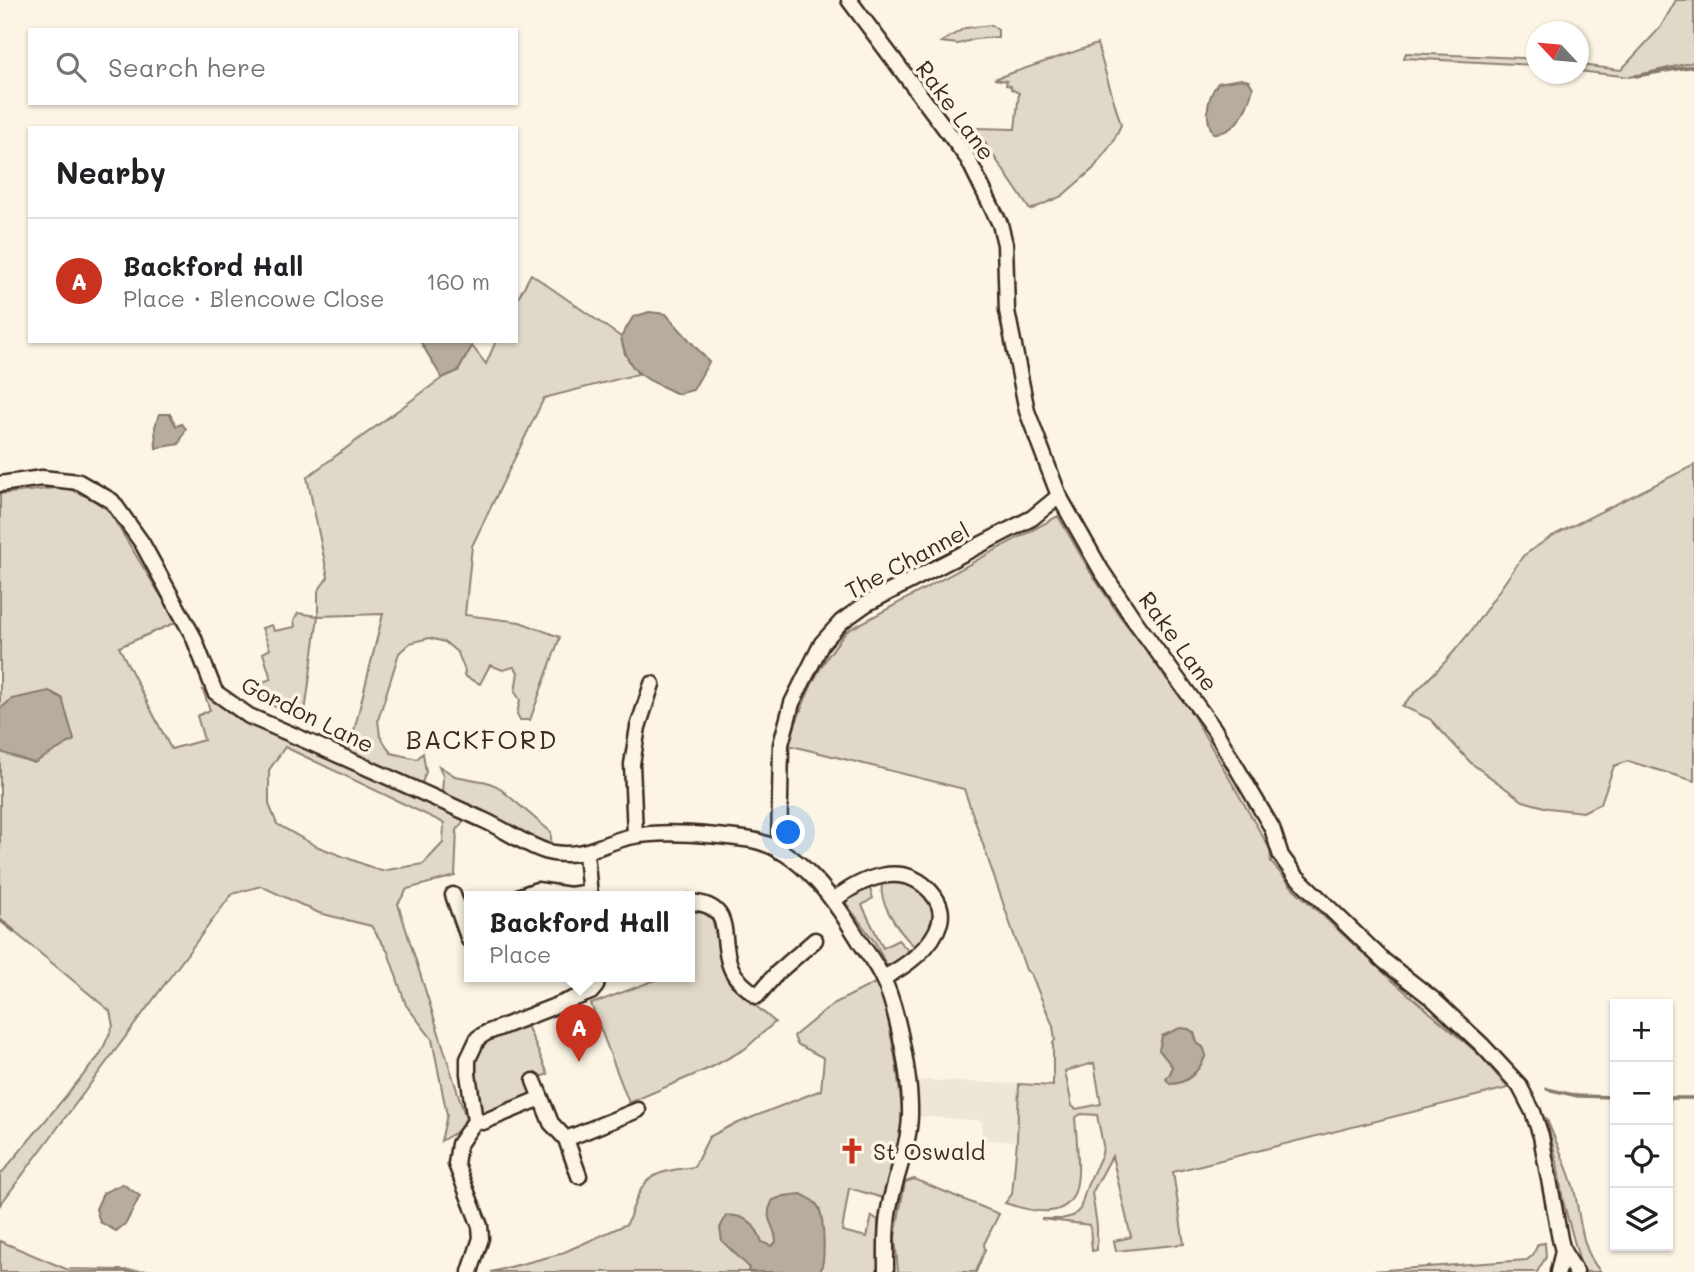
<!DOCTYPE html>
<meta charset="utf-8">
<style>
body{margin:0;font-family:Mali,sans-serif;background:#f2f2f2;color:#202124}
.controls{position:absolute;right:21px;bottom:21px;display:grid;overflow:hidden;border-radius:0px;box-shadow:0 2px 5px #0004}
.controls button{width:63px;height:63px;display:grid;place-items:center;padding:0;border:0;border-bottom:2px solid #e0e0e0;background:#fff;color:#202124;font:35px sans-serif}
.compass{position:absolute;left:1526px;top:21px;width:63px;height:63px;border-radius:50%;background:#fff;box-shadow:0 2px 5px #0004;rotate:296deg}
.you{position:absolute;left:789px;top:833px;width:24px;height:24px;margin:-18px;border:5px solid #fff;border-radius:50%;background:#1a73e8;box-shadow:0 0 0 10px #1a73e833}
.badge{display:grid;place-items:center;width:46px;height:46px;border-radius:50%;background:#c8321e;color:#fff;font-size:23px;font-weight:700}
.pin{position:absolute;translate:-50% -58px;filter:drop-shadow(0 2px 4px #0008)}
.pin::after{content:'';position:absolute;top:37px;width:24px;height:21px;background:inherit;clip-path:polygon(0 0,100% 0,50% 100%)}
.popup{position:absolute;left:464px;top:891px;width:231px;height:91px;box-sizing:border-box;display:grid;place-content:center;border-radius:0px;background:#fff;filter:drop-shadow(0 2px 5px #0005);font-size:23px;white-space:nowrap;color:#757577}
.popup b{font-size:26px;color:#202124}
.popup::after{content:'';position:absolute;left:50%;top:100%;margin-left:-14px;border:14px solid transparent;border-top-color:#fff}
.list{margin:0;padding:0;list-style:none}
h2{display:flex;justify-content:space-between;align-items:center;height:91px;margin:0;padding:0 28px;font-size:30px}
h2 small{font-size:23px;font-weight:400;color:#757577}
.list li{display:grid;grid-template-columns:46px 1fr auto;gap:21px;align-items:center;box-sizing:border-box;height:126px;padding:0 28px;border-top:2px solid #e0e0e0}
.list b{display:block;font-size:26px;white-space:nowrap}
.list p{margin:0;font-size:23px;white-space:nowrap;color:#757577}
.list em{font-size:23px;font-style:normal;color:#757577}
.icon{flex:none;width:38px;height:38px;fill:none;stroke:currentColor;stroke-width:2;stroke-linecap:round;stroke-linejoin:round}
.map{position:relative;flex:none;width:1694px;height:1272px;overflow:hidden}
.search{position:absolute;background:#fff;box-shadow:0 2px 5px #0004;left:28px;top:28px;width:490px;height:77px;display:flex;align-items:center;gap:18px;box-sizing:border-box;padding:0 24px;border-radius:0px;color:#757577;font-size:26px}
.panel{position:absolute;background:#fff;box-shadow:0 2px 5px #0004;left:28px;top:126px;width:490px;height:217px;border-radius:0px}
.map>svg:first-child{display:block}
.built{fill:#eee6d6}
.green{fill:#e0d8c8;stroke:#8e8173;stroke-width:2;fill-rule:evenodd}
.water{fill:#b7ad9e;stroke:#85796b;stroke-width:2}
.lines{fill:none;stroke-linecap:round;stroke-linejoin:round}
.stream{stroke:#85796b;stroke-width:3.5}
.minor-casing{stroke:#3b2a1e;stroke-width:19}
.minor{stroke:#fcf5e5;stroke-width:14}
.labels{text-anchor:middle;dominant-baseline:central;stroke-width:7;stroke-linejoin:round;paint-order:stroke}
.street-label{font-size:23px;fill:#3b2a1e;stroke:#fcf5e5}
.poi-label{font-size:23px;fill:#3b2a1e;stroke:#fcf5e5;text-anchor:start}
.quarter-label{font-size:26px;letter-spacing:2px;fill:#3b2a1e;stroke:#fcf5e5}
</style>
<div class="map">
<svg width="1694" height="1272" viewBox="0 0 1694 1272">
<rect width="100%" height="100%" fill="#fcf5e5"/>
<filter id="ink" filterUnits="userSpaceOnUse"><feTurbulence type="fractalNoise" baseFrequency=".0143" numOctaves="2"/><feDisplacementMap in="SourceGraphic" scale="14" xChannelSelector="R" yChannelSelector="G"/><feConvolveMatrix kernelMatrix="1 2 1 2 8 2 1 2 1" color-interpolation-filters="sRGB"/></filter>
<g filter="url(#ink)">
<path class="built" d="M916 1080 1019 1084 1017 1141 981 1140 982 1121 920 1116Z"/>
<g class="green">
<path d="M1676 0H1694V62L1630 77 1579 71V65L1621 70 1660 28Z"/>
<path d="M991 25 998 30V37L975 39 958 44 941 42 965 28Z"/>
<path d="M1097 44 1121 125 1113 142 1093 169 1062 196 1030 210 975 128 1015 129 1019 93 1011 89V86L1006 85 1007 81 994 79Z"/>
<path d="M1406 53 1522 58 1536 60V65L1404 58Z"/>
<path d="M531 274 621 337 625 354 638 374 544 398 472 546 465 615 520 622 560 637 530 720H520L517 714 520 700 515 692 518 672 514 667 503 670 490 665 480 684 464 676 465 671 458 653 445 642 429 638 410 643 399 653 378 720 380 736 391 753 417 759 423 753 426 772 422 783 415 786 348 755 383 614 318 616 304 720 267 703 258 684 271 679 263 653 270 649 262 628 272 625 274 631 295 627 294 620 298 613 318 616V591L328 577 307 477 442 378 458 371 472 346 486 364 496 341H516V302Z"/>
<path d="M1694 465V781L1628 761 1614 766 1601 803 1583 812 1548 808 1523 801 1471 763 1430 719 1402 706 1446 661 1471 631 1523 556 1552 536Z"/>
<path d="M65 487 90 498 108 510 177 622 119 647 171 749 204 740 197 716 210 710 203 690 465 819 457 830 455 876 407 889 398 904 468 1125 441 1141 447 1115 432 1039 406 1005 388 952 371 926 319 913 261 886 232 894 0 1205V1175L100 1055 113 1026 110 1011 0 920V494ZM285 747 444 823 443 843 423 864 381 871 316 846 277 824 269 804V770Z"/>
<path d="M1058 516 1091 573 1119 615 1182 696 1270 849 1271 862 1293 888 1394 982 1481 1056 1508 1088 1173 1172 1184 1244 1116 1251 1114 1241 1131 1237 1112 1156 1092 1193 1097 1226V1250L1092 1251 1090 1225 1041 1219H1061L1073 1216 1080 1209 1087 1186 1102 1154 1103 1145 1097 1115 1081 1114 1075 1118C1080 1181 1090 1232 1005 1203L1012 1194 1017 1141 1019 1084 1053 1086V1043L1055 1040 1053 1026 1031 974 1026 970 964 789 788 745C804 700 815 668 847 631ZM1194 1033 1197 1043 1171 1071 1172 1066 1162 1036ZM1094 1063 1101 1104 1076 1109 1072 1106 1065 1071Z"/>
<path d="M439 766 455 776 487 782 497 786 551 832V843L547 846 442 795 443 776Z"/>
<path d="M885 879H909L929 896 936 914 929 931 917 945H913C900 933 872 895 885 879Z"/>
<path d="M865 887 870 889 873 898 862 905 883 948 898 940 908 950 910 957 891 966 886 965 876 944 846 903 849 894Z"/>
<path d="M702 908 711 913 725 975 731 985 775 1022 745 1049 712 1067 629 1103 591 1004 666 976H689V933L691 932 689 909Z"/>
<path d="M877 982 886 1009 896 1062 904 1125 883 1198 849 1188 842 1231 867 1237 872 1216 878 1220V1272H491L560 1254 627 1224C644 1177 644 1173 694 1167L709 1137 728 1127 821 1090 824 1058 797 1044 794 1036 833 1004Z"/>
<path d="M526 1023 548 1074 528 1082 531 1090 528 1097 483 1116C479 1096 463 1056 485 1041 497 1033 513 1029 526 1023Z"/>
<path d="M1546 1117C1555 1140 1567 1165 1574 1189 1581 1218 1580 1249 1601 1272H1586L1581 1266 1563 1201 1557 1162Z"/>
<path d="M914 1179 999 1214 984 1244 985 1250 976 1272H898L895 1237 905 1182Z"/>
<path d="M0 1241 66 1269 219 1272H0Z"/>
<path d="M1545 1243 1546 1257 1537 1272H1357L1527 1260 1533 1255 1538 1244Z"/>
</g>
<g class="water">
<path d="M1241 79 1249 81 1253 88C1248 108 1236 135 1213 133 1204 117 1207 97 1218 83Z"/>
<path d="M649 312 666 314 709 362 693 390 678 394C645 377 629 377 621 337L633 317Z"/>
<path d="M420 341H470L472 346 458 371 442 378Z"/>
<path d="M159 414H170L176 426 182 424 186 429 179 444 156 448 155 427Z"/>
<path d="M49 691 62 698 74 740 34 763 3 753 0 749V709L12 699Z"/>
<path d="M1180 1028 1189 1029 1194 1033 1197 1043 1203 1047 1206 1055C1199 1071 1188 1084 1170 1084L1166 1079 1171 1072 1172 1066 1159 1050 1162 1036Z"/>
<path d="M123 1184 140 1196 126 1223 116 1231 100 1222 96 1209 103 1193Z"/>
<path d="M801 1194C807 1197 816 1201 819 1208 824 1220 826 1261 820 1272H748L749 1267 722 1241 720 1228 726 1216C744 1213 757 1226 762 1242L771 1246 776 1242C775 1222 762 1221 773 1200L784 1196Z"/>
</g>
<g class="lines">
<g class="stream">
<path d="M1636 76 1694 66"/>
<path d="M0 920 14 931"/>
<path d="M1547 1089 1578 1096 1615 1097"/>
<path d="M1668 1098H1694"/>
</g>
<g class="minor-casing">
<g id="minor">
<path d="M849 0 968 159 1000 224 1005 244 1007 311 1027 411 1059 496 1101 570 1135 621 1214 729 1272 828 1281 856 1295 875 1384 961 1434 1000 1482 1045 1519 1085 1533 1112 1541 1136 1560 1239 1563 1251 1576 1272"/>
<path d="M0 484 42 478 79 482 112 501 142 543 193 636 215 692 249 716C326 749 404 784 481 819 501 827 533 850 553 853 589 858 601 842 634 836 666 830 712 835 745 839 800 845 836 903 862 945 869 955 877 966 882 977 898 1008 911 1081 910 1116 909 1146 896 1174 890 1204 885 1226 886 1249 886 1272"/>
<path d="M635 835 632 764 638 727 652 684"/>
<path d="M779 851 781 744 792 703 822 643 841 622 866 604 1032 518 1059 496"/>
<path d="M586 853 590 896"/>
<path d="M453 895 469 940"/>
<path d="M520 896 537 890 570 895 590 892"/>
<path d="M834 900C862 878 903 860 931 892 938 900 943 910 940 922 933 947 905 967 883 978"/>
<path d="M689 902C737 905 718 937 731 968 736 980 747 988 757 996L777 973 815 940"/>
<path d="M534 1081 541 1098"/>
<path d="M475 1121 483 1122 541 1098 551 1123 566 1139 579 1176"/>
<path d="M566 1139 638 1110"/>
<path d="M470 1272 481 1238 480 1226 456 1164 459 1144 475 1121 468 1074V1059L478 1038 486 1033 591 992 596 986 598 976"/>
<path d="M1558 1272 1563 1251"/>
</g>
</g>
<use href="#minor" class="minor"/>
</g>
</g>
<defs>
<g id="church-bare" transform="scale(2.1)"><path d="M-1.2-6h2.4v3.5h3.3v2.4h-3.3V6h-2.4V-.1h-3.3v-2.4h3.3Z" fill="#c8321e" stroke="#fcf5e5" stroke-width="2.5" paint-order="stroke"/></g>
</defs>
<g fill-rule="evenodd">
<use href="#church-bare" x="852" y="1151"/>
</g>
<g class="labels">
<g class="street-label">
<text transform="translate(956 110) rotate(54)">Rake Lane</text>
<text transform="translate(907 560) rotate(-28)">The Channel</text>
<text transform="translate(1179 641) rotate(54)">Rake Lane</text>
<text transform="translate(308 714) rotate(26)">Gordon Lane</text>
</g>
<g class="poi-label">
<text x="873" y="1151">St Oswald</text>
</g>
<g class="quarter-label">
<text x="482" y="739">BACKFORD</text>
</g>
</g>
</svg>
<div class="controls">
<button>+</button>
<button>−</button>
<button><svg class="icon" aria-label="locate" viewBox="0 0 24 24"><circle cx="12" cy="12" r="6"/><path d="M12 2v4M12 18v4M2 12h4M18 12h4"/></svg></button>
<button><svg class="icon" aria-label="layers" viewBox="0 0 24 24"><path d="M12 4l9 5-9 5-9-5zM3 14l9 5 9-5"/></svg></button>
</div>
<svg class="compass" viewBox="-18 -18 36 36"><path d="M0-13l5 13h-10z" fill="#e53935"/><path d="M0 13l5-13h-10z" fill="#757577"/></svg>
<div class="you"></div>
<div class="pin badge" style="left:579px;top:1062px">A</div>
<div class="popup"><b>Backford Hall</b>Place</div>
<div class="search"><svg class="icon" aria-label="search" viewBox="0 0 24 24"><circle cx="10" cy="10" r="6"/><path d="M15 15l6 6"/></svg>Search here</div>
<section class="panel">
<h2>Nearby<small></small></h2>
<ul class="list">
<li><span class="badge">A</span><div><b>Backford Hall</b><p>Place · Blencowe Close</p></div><em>160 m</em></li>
</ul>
</section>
</div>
